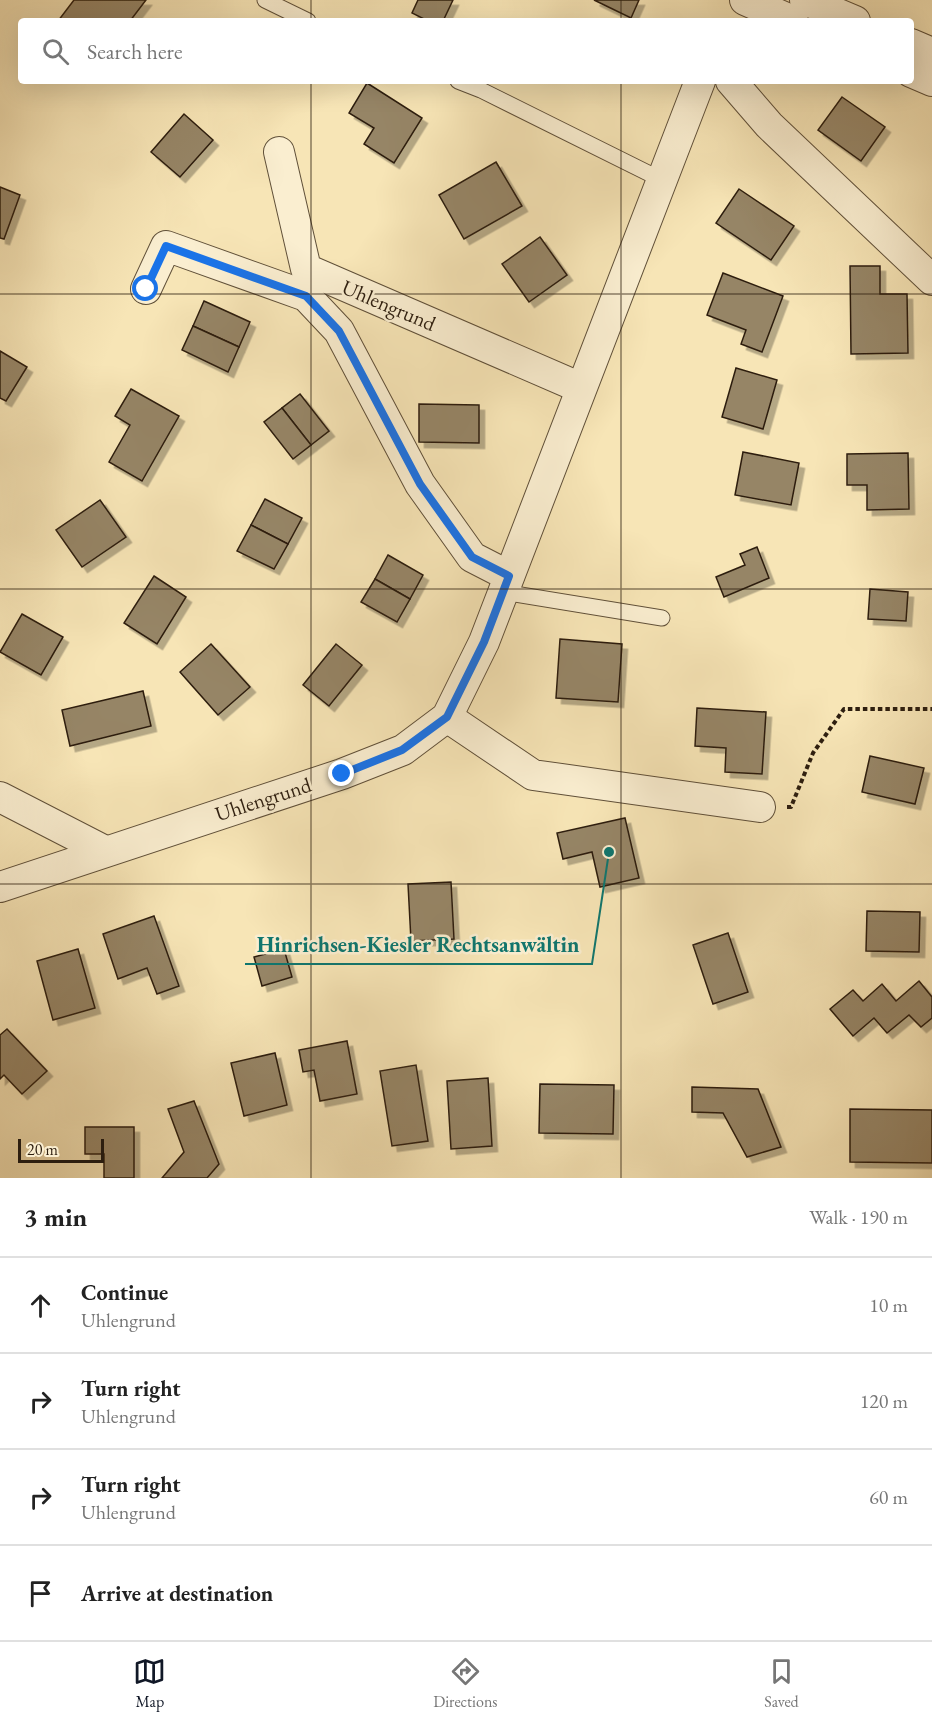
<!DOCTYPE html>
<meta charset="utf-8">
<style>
body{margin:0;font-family:"EB Garamond",serif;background:#f6f6f6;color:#222}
.scale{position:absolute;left:18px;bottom:15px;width:86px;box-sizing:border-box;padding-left:6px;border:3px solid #2d1e0f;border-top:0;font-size:16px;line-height:21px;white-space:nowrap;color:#2d1e0f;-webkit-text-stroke:4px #faeed0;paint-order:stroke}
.stop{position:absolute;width:18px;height:18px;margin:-14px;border:4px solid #1a73e8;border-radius:50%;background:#fff}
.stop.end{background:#1a73e8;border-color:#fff;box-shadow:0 2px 6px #0008}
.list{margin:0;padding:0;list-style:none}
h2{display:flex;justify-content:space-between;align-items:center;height:78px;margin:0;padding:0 24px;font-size:26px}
h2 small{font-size:20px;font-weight:400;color:#767676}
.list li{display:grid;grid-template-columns:39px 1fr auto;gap:18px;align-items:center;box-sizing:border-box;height:96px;padding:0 24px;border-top:2px solid #e0e0e0}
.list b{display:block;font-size:22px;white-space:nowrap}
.list p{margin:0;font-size:20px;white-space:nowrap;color:#767676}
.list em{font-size:20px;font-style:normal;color:#767676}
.icon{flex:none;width:33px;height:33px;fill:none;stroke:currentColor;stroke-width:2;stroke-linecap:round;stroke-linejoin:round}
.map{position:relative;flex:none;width:932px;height:1178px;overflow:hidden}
.search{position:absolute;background:#fff;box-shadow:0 6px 24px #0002;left:18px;right:18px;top:18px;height:66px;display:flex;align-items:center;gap:15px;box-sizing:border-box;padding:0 21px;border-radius:6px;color:#767676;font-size:22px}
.sheet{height:462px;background:#fff}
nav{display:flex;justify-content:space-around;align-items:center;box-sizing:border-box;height:84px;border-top:2px solid #e0e0e0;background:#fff;font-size:16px;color:#767676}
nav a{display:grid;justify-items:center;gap:3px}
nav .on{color:#111827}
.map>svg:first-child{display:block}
.building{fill:#968566;stroke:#2d1e0f;stroke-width:1.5;filter:url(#shadow)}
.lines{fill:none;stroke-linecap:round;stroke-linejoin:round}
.lane-casing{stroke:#605039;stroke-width:17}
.street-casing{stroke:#605039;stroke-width:32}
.path{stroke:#2d1e0f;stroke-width:4;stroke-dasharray:4.5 3;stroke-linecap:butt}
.lane{stroke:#faeed0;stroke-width:15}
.street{stroke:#faeed0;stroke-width:30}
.route{stroke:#1a73e8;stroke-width:8}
.grid{fill:none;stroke:#2d1e0f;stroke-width:1.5;stroke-opacity:0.55}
.labels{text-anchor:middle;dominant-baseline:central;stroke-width:5;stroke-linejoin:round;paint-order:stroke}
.street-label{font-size:21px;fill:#2d1e0f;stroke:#faeed0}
.leader{fill:none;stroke:#0f766e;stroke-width:2}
.callout-dot{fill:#0f766e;stroke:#faeed0;stroke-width:2}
.callout-label{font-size:22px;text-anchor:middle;font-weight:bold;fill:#0f766e;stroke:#faeed0;stroke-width:5;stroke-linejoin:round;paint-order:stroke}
</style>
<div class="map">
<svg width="932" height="1178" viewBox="0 0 932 1178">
<defs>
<filter id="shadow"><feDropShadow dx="5.5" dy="5.5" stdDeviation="0" flood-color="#0004"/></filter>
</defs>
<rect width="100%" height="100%" fill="#f7e5b6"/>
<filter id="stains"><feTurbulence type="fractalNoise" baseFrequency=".00333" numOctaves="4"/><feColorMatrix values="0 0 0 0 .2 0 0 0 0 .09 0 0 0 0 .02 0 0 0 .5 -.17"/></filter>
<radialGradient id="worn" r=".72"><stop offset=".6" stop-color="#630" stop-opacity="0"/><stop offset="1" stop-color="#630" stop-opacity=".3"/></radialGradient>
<g class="building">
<path d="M74 0H146L130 21H58Z"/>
<path d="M418 0H453L443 21H428L412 13Z"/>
<path d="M594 0H639L631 18Z"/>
<path d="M367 83 422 118 394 163 364 144 374 128 349 113Z"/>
<path d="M842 97 885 127 861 161 818 130Z"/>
<path d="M184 114 213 140 180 177 151 152Z"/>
<path d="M496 162 522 206 464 239 439 195Z"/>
<path d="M0 187 20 195 4 239 0 238Z"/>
<path d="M739 189 794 226 771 260 716 223Z"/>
<path d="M540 237 567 275 529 302 502 264Z"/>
<path d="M850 266H880V294H907L908 353 851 354Z"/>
<path d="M723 273 783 296 762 352 741 344 746 330 707 315Z"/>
<path d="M204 301 250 322 239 347 193 326Z"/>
<path d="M193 326 239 347 228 372 182 350Z"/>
<path d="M0 351 27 367 6 401 0 398Z"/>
<path d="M736 368 777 380 763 429 722 417Z"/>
<path d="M131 389 179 416 142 481 109 462 130 425 115 416Z"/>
<path d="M300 394 329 431 311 445 282 408Z"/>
<path d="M419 404 479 405V443L419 442Z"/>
<path d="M282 408 311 445 293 459 264 422Z"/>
<path d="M743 452 799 463 791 505 735 495Z"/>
<path d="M908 453 909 509 867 510V485H847V454Z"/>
<path d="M265 499 302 518 288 544 251 525Z"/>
<path d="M100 500 126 537 82 567 56 530Z"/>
<path d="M251 525 288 544 274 569 237 551Z"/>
<path d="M757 547 769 578 724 597 716 577 745 565 740 554Z"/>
<path d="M388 555 423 575 410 599 375 579Z"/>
<path d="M154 576 186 597 157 644 124 623Z"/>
<path d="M375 579 410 599 397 622 361 602Z"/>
<path d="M870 589 908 592 906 621 868 619Z"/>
<path d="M22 614 63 637 41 675 0 652Z"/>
<path d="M560 639 622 644 618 702 556 698Z"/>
<path d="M211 644 250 687 218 715 180 672Z"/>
<path d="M336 644 362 665 329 706 303 685Z"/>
<path d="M143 691 151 726 70 746 62 710Z"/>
<path d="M697 708 766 712 762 774 725 772 726 748 695 746Z"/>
<path d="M870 756 924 768 915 804 862 792Z"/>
<path d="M625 818 639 878 600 887 592 852 563 859 557 833Z"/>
<path d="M451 882 454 939 411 941 408 884Z"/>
<path d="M867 911 920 912 919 952 866 951Z"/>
<path d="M154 916 179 986 157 994 147 968 118 979 103 934Z"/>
<path d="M728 933 748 992 713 1004 693 945Z"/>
<path d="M78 949 95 1008 53 1020 37 961Z"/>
<path d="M284 949 292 977 262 986 254 957Z"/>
<path d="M919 981 932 997V1018L921 1027 909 1015 887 1033 874 1018 853 1036 830 1009 853 990 863 1001 882 984 896 1001Z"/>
<path d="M7 1029 47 1071 22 1094 4 1075 0 1079V1035Z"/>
<path d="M347 1041 357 1094 320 1101 314 1070 303 1072 299 1050Z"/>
<path d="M275 1053 287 1105 244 1116 231 1063Z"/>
<path d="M416 1065 428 1141 392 1146 380 1071Z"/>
<path d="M488 1078 492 1146 451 1149 447 1081Z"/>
<path d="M540 1084 614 1085 613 1134 539 1133Z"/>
<path d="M692 1087 758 1089 781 1147 747 1157 723 1113 692 1112Z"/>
<path d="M194 1101 219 1164 207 1178H162L184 1152 168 1109Z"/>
<path d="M850 1109 932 1110V1163L850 1162Z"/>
<path d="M85 1127H134V1178H104V1154H85Z"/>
</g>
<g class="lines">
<g class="lane-casing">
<g id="lane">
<path d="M265 0 308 21"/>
<path d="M458 81 481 90 662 180"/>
<path d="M503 592 662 618"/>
</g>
</g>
<g class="street-casing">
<g id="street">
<path d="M745 0 793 21"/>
<path d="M805 0 855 21"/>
<path d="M911 44 932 53"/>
<path d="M911 72 932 81"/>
<path d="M731 81 769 125 932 280"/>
<path d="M279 152 306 269 581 388"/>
<path d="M146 289 166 246 306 296 339 331 420 484 472 557 509 576"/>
<path d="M447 717 533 775 760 807"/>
<path d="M0 797 105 851"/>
<path d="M0 887 342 774 403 750 447 717 484 642 700 81"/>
</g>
</g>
<path class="path" d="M787 807H791L813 753 844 709H932"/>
<use href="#lane" class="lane"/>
<use href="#street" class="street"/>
</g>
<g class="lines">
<path class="route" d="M146 289 166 246 306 296 339 331 420 484 472 557 509 576 484 642 447 717 402 750 342 774"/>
</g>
<path class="grid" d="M311 0V21M621 0V21M311 81V1178M621 81V1178M0 294H932M0 589H932M0 884H932"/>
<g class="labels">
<g class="street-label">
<text transform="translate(389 305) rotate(23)">Uhlengrund</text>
<text transform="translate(263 799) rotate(-18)">Uhlengrund</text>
</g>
</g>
<path class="leader" d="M609 852L592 964H245"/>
<circle class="callout-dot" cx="609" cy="852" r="6"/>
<g class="callout-label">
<text x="418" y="952">Hinrichsen-Kiesler Rechtsanwältin</text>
</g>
<rect width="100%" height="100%" filter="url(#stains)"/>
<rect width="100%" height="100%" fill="url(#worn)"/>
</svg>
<div class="scale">20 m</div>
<div class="stop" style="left:146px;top:289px"></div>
<div class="stop end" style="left:342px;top:774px"></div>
<div class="search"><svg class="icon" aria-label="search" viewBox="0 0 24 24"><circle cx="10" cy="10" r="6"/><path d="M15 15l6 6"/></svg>Search here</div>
</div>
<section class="sheet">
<h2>3 min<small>Walk · 190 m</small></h2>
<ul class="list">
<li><svg class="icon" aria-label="ahead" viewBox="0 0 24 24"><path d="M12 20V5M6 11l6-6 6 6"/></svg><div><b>Continue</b><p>Uhlengrund</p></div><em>10 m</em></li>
<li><svg class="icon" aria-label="right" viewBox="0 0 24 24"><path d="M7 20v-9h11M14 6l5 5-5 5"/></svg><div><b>Turn right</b><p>Uhlengrund</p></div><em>120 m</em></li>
<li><svg class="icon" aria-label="right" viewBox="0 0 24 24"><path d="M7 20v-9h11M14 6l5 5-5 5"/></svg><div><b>Turn right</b><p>Uhlengrund</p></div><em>60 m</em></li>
<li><svg class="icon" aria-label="arrive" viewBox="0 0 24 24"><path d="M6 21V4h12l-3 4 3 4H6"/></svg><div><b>Arrive at destination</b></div></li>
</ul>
</section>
<nav>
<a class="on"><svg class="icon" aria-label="map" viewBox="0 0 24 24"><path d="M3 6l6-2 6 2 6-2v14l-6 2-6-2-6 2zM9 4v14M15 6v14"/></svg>Map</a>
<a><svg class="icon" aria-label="directions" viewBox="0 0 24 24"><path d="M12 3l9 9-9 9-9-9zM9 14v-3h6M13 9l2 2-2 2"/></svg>Directions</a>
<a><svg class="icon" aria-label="saved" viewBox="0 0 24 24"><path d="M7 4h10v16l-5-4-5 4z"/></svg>Saved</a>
</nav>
